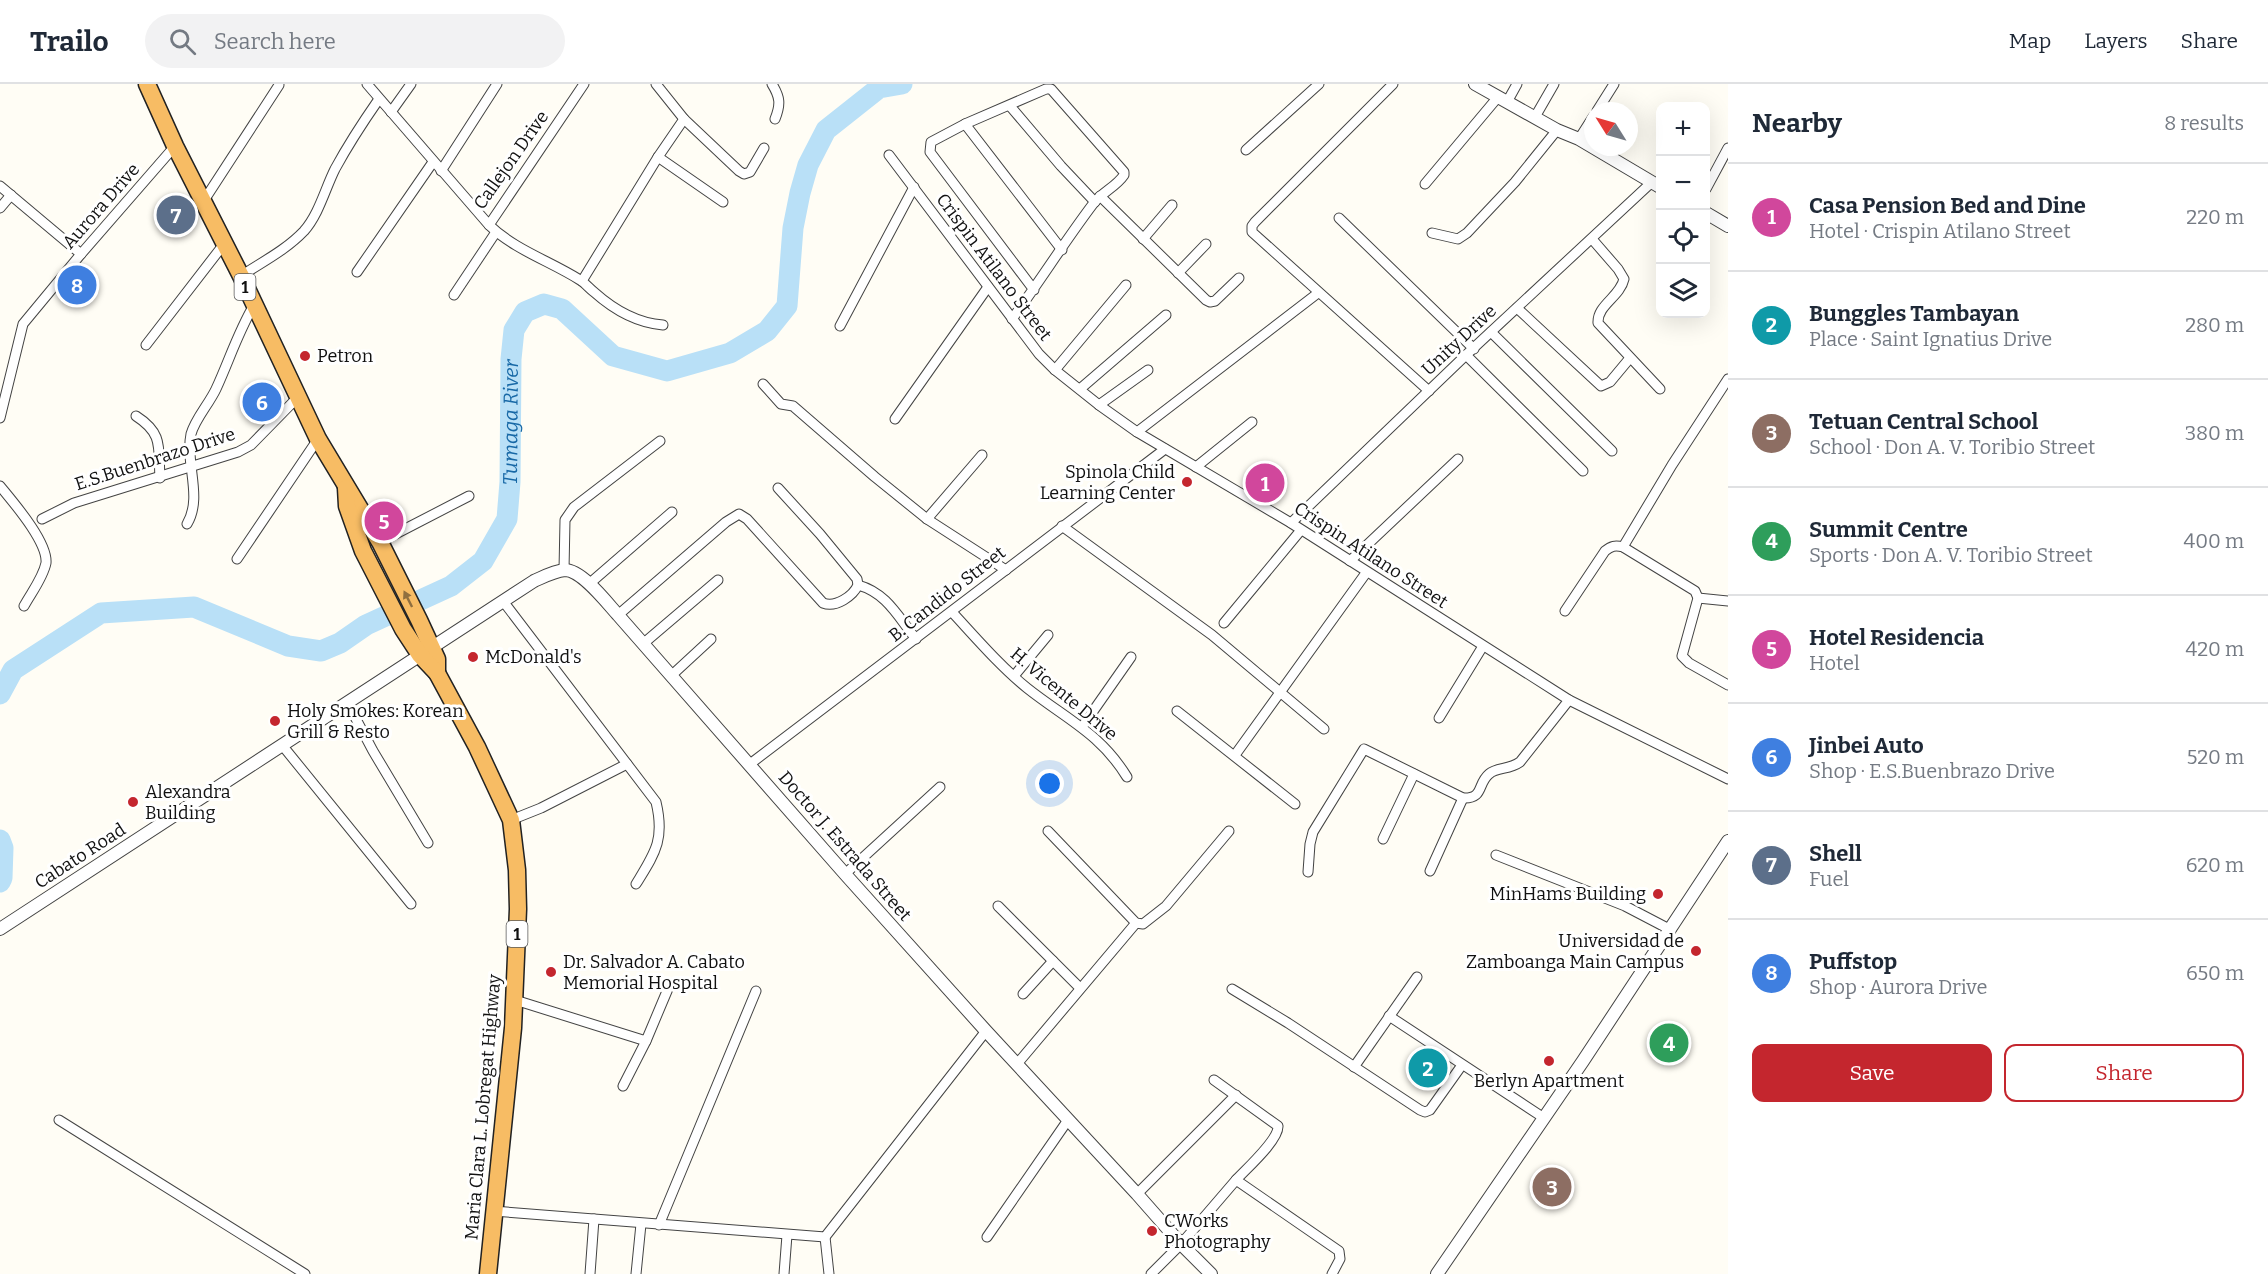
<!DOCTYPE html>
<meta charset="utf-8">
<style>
body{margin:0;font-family:Bitter,serif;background:#f2f2f3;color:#1f2937}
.controls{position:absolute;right:18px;top:18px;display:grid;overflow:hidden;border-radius:12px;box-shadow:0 6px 24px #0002}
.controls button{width:54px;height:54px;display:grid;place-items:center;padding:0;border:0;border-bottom:2px solid #e0e1e3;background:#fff;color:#1f2937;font:30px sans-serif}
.compass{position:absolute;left:1584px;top:18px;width:54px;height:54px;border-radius:50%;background:#fff;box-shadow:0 6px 24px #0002;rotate:307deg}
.you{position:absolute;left:1050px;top:700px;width:21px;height:21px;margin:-15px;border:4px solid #fff;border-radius:50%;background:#1a73e8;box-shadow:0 0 0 9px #1a73e833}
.badge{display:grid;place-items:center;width:39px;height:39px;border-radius:50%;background:#c4262e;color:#fff;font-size:20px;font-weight:700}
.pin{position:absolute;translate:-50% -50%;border:3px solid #fff;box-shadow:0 2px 6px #0006}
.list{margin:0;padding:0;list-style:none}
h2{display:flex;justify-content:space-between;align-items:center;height:78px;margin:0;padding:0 24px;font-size:26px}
h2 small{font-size:20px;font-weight:400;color:#747a83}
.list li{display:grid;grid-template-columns:39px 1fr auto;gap:18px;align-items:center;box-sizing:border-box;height:108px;padding:0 24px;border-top:2px solid #e0e1e3}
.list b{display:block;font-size:22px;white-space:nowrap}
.list p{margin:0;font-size:20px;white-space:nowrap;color:#747a83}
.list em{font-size:20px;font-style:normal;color:#747a83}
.actions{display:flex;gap:12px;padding:18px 24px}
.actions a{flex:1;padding:14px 0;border:2px solid #c4262e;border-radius:12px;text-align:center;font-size:21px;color:#c4262e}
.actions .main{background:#c4262e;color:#fff}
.icon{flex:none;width:33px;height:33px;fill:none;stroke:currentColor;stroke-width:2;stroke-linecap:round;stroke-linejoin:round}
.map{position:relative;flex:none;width:1728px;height:1190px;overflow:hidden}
header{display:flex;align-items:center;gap:36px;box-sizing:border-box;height:84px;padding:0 30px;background:#fff;border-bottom:2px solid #e0e1e3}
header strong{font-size:28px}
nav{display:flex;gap:33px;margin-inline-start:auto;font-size:21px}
.search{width:420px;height:54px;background:#f2f2f3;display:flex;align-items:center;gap:15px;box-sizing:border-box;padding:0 21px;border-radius:33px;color:#747a83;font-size:22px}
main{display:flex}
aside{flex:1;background:#fff}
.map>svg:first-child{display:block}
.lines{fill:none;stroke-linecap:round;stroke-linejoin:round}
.river{stroke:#b9e0f7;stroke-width:21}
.minor-casing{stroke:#444;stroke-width:11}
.tertiary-casing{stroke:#444;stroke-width:14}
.trunk-casing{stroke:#222;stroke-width:19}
.minor{stroke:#fff;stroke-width:9}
.tertiary{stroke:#fff;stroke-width:12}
.trunk{stroke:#f7bc64;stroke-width:16}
.oneway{fill:#906f3f}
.poi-dot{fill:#c4262e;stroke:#fff;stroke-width:2}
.labels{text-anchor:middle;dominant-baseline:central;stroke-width:6;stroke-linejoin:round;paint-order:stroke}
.shield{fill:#fff;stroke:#585858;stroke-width:1.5}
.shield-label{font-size:16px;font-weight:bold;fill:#111}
.street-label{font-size:18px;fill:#111;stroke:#fff}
.poi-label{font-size:18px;fill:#111;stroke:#fff;text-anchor:start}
.water-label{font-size:20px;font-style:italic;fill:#1768a6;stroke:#fff}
</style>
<header>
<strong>Trailo</strong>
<div class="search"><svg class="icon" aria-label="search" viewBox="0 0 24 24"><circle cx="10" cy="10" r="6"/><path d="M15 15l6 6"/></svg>Search here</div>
<nav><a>Map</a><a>Layers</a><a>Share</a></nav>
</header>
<main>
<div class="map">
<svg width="1728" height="1190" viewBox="0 0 1728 1190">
<rect width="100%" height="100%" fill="#fffdf5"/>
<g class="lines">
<g class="river">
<path id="s1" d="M0 610 13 586 101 529 194 523 288 562 321 567 340 559 366 541 451 502 483 477 507 435 510 398 511 275 514 246 525 228 544 220 562 225 613 272 667 287 730 269 767 247 787 222 793 144 800 109 808 81 826 46 879 4 902 0"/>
<path d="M0 756 3 764 2 794 0 798"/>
</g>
<g class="minor-casing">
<g id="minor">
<path d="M367 0 489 141 584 0"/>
<path d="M656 0 684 35 739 87 744 90 750 88 764 64"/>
<path d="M772 0C780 13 781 20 775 35"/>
<path d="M1393 0 1255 138 1252 142V148L1429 307"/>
<path d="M1507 18 1517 0"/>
<path d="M1010 22 1061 82 1095 118"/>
<path d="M1597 27 1614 0"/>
<path d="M391 28 411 0"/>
<path d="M1535 33 1554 0"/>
<path d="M965 40 1062 166"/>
<path d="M1579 55 1593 33"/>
<path d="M1246 66 1319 0"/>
<path d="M889 71 1039 270 1055 286 1099 321 1137 348 1291 439 1569 616 1728 695"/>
<path d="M658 73 723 118"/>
<path d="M441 87 497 0"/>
<path d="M1425 100 1498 13"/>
<path d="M0 102 81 170"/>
<path d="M1706 105 1728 64"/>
<path d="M1100 112 1206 216 1210 218 1215 217 1239 194"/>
<path d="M203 118 279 1"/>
<path d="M0 124 11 111"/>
<path d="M1339 134 1474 265"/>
<path d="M489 141C515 166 550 177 580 196 585 199 589 204 594 208 613 225 637 239 663 241"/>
<path d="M1432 149 1458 155 1467 149 1515 98 1557 46"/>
<path d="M1143 155 1172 121"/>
<path d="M1592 155 1618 185 1624 195C1620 213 1597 221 1598 239L1660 305"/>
<path d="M357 188 433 78"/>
<path d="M1178 189 1206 160"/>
<path d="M241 192C262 178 286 166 304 147 319 130 325 105 335 85 348 61 363 38 379 15"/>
<path d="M582 197 658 73 684 35"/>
<path d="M454 211 496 148"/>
<path d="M1517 224 1601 302 1610 298 1630 274"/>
<path d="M1012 235C1040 197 1065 157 1093 120 1102 108 1116 103 1124 91V88L1051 5H1046L965 40 931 58 930 68 1034 206"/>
<path d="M840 242 914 103"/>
<path d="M1491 248 1612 367"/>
<path d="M146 261 224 160"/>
<path d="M1466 271 1583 387"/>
<path d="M1055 286 1126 201"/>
<path d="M763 300 781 320 793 322 875 393 927 435 1006 486"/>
<path d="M1080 305 1166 231"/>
<path d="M1099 321 1148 286"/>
<path d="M136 332C164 350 158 364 160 394"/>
<path d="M0 334 23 240 81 170 175 62"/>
<path d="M895 335 988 203"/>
<path d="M1137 348 1318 209"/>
<path d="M1196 383 1252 338"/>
<path d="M0 402C13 418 48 458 46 479 43 494 31 509 24 522"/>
<path d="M42 435 74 419 238 368 251 361 298 313"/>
<path d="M927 435 982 371"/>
<path d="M1291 439 1466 271 1652 98"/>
<path d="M187 440C203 413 185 380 191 350 195 335 209 320 216 305 229 277 238 248 254 221"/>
<path d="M1062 442 1212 551 1324 645"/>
<path d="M380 458 469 412"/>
<path d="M1623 463 1672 381 1728 295"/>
<path d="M237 475 318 355"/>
<path d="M1350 477 1458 375"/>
<path d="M564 486 565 436 574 423 660 357"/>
<path d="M589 500 672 428"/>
<path d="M858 501C887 509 898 533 916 555"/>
<path d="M1698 514 1728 517"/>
<path d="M503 517 656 718C665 756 655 769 636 800"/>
<path d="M1565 527 1605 467C1611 462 1615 461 1623 463L1695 507 1698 514 1682 572 1689 579 1728 601"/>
<path d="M952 528C976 554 1000 582 1027 604 1066 635 1100 649 1127 693"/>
<path d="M618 531 726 438 739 430 747 435 823 519C836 524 853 512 858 501L857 495 820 450 778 404"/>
<path d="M1224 539 1301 446"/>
<path d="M644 559 718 496"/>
<path d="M672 591 711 555"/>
<path d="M1014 592 1048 551"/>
<path d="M347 618 373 667 428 759"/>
<path d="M1177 627 1295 720"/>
<path d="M1439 634 1483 562"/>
<path d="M1082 643 1131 573"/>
<path d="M282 661 411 820"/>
<path d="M1235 671 1366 489"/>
<path d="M750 680 1165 365"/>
<path d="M511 736 541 724 627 680"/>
<path d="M1048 747 1136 839 1143 840 1166 822 1229 747"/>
<path d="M1383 755 1414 690"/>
<path d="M1496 771 1625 822 1671 846"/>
<path d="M1430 787 1463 714"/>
<path d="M1308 788 1310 760 1313 748 1364 665 1463 714C1484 715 1477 700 1489 690 1497 683 1509 686 1520 678L1569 616"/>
<path d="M845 790 940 703"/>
<path d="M998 822 1080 904"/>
<path d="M1232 905 1288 939 1420 1026 1425 1028 1430 1026 1462 981"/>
<path d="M1023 910 1053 877"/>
<path d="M515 916 646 957 670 900"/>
<path d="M1389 932 1544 1034"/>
<path d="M1017 980 1136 839"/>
<path d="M1354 983 1417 893"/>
<path d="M1214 996 1278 1042C1279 1056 1246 1085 1236 1096"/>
<path d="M623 1002 646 957"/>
<path d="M59 1036 305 1190"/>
<path d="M1137 1110 1236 1011"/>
<path d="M493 1127 825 1153 986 947"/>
<path d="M659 1141 756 907"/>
<path d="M825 1153 829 1190"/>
<path d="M987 1153 1068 1036"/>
<path d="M590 1190 594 1135"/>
<path d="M636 1190 641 1140"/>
<path d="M784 1190 787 1151"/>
<path d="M1151 1190 1181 1160 1236 1096 1339 1167 1340 1175 1332 1190"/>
</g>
</g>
<g class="tertiary-casing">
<g id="tertiary">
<path d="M1475 0 1557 46 1579 55 1660 103"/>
<path d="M1706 129 1728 142"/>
<path d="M0 845 534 497C543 493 554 487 565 486 582 486 607 519 618 531L845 790 986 947 1137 1110 1181 1160 1211 1190"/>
<path d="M1437 1190 1583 977 1728 757"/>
</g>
</g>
<g class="trunk-casing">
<g id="trunk">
<path d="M147 0 175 62 241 192 318 355 380 458 419 536 437 575V589"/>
<path d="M346 404 347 422 363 467 403 545 420 571 437 589 477 663 511 736 517 786 518 825 513 944 488 1190"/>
</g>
</g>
<use href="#minor" class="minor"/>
<use href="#tertiary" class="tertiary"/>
<use href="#trunk" class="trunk"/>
</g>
<defs><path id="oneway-solid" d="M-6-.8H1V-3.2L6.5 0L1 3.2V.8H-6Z" transform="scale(1.5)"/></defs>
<use class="oneway" href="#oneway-solid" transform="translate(408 515) rotate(-117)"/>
<g class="poi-dot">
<circle cx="305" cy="272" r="6"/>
<circle cx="1187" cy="398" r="6"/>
<circle cx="473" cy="573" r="6"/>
<circle cx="275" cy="637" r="6"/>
<circle cx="133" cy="718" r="6"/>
<circle cx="1658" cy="810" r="6"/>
<circle cx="1696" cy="867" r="6"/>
<circle cx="551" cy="888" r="6"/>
<circle cx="1549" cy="977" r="6"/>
<circle cx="1152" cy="1147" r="6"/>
</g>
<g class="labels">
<g class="shield">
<rect x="234.5" y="190" width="21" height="26" rx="4.5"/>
<rect x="506.5" y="837" width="21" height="26" rx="4.5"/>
</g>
<g class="shield-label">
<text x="245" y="203">1</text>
<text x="517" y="850">1</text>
</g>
<g class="street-label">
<text transform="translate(511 76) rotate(-55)">Callejon Drive</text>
<text transform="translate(101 122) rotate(-49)">Aurora Drive</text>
<text transform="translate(994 183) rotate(53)">Crispin Atilano Street</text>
<text transform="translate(1459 256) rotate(-43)">Unity Drive</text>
<text transform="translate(155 375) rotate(-18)">E.S.Buenbrazo Drive</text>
<text transform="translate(1371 471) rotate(33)">Crispin Atilano Street</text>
<text transform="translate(947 510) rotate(-38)">B. Candido Street</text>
<text transform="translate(1064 610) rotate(40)">H. Vicente Drive</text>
<text transform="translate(845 762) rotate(49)">Doctor J. Estrada Street</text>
<text transform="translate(80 772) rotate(-33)">Cabato Road</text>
<text transform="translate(483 1023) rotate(-85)">Maria Clara L. Lobregat Highway</text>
</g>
<g class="poi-label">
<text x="317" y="272">Petron</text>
<text x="1175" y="388" text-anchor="end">Spinola Child<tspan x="1175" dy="21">Learning Center</tspan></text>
<text x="485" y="573">McDonald's</text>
<text x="287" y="627">Holy Smokes: Korean<tspan x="287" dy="21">Grill &amp; Resto</tspan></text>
<text x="145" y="708">Alexandra<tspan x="145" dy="21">Building</tspan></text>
<text x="1646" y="810" text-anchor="end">MinHams Building</text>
<text x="1684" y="857" text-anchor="end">Universidad de<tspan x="1684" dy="21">Zamboanga Main Campus</tspan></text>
<text x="563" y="878">Dr. Salvador A. Cabato<tspan x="563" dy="21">Memorial Hospital</tspan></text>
<text x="1549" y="997" text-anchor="middle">Berlyn Apartment</text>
<text x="1164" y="1137">CWorks<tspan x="1164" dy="21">Photography</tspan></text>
</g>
<g class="water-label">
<text stroke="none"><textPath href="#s1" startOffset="692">Tumaga River</textPath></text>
</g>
</g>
</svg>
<div class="controls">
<button>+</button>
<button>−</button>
<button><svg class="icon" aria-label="locate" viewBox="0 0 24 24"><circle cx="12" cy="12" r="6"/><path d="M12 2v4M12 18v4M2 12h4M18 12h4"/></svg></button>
<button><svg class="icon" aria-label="layers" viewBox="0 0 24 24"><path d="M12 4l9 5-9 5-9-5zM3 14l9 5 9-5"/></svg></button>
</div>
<svg class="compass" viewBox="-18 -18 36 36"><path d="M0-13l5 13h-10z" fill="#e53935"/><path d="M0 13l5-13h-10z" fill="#747a83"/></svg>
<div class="you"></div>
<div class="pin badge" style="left:1265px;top:399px;background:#d1479c">1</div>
<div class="pin badge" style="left:1428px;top:984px;background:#0f9aa8">2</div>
<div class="pin badge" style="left:1552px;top:1103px;background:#8d6e63">3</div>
<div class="pin badge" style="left:1669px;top:959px;background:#2e9e5b">4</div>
<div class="pin badge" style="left:384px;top:437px;background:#d1479c">5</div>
<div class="pin badge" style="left:262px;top:318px;background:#3f7fe0">6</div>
<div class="pin badge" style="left:176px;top:131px;background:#5c6f8a">7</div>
<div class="pin badge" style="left:77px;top:201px;background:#3f7fe0">8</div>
</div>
<aside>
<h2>Nearby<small>8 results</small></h2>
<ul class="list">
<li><span class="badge" style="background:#d1479c">1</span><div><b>Casa Pension Bed and Dine</b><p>Hotel · Crispin Atilano Street</p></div><em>220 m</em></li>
<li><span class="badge" style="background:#0f9aa8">2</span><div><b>Bunggles Tambayan</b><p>Place · Saint Ignatius Drive</p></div><em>280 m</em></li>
<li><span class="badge" style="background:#8d6e63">3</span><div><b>Tetuan Central School</b><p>School · Don A. V. Toribio Street</p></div><em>380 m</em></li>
<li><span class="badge" style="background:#2e9e5b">4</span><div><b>Summit Centre</b><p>Sports · Don A. V. Toribio Street</p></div><em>400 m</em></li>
<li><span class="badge" style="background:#d1479c">5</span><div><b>Hotel Residencia</b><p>Hotel</p></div><em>420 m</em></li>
<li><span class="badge" style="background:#3f7fe0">6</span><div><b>Jinbei Auto</b><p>Shop · E.S.Buenbrazo Drive</p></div><em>520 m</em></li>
<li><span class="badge" style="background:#5c6f8a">7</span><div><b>Shell</b><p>Fuel</p></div><em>620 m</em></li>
<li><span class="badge" style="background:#3f7fe0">8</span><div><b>Puffstop</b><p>Shop · Aurora Drive</p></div><em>650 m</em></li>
</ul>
<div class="actions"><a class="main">Save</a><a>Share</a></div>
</aside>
</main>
